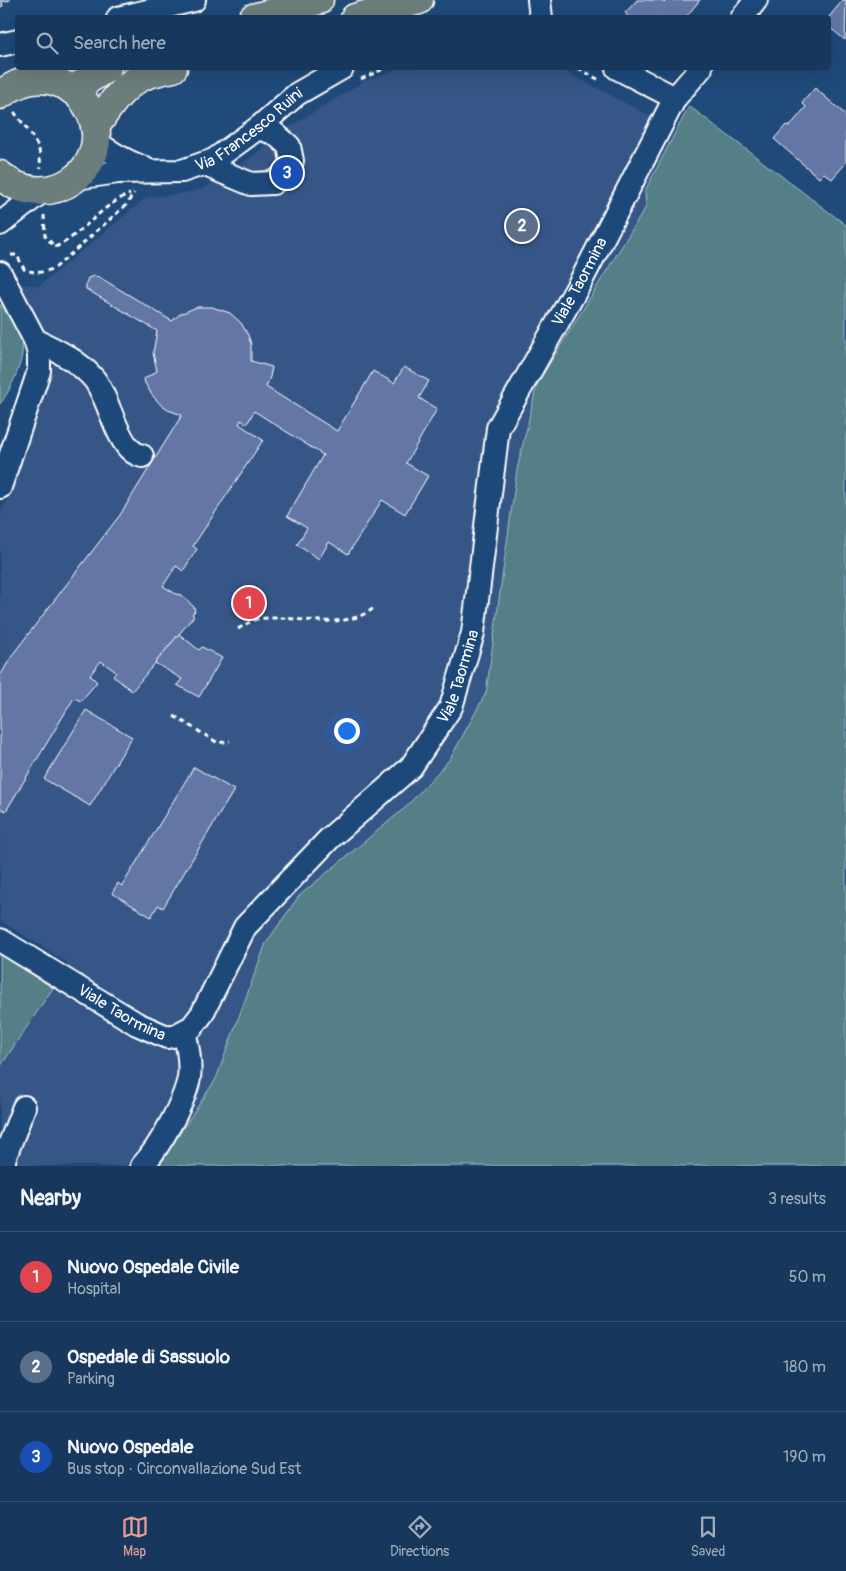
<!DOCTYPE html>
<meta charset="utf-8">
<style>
body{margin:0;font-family:Pangolin,sans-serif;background:#244365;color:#f1f3f6}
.you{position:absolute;left:346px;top:730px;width:18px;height:18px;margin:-12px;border:4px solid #fff;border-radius:50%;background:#1a73e8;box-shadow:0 0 0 8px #1a73e833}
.badge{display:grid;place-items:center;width:32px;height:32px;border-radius:50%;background:#e69b98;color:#fff;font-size:16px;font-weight:700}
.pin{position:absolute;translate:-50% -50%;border:2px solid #fff;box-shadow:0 1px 5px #0006}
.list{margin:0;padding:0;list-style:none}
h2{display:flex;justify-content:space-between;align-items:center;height:65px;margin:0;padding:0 20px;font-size:21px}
h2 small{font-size:16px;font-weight:400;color:#9eacbb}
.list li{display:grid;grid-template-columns:32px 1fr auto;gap:15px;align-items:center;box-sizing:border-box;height:90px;padding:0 20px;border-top:1px solid #365272}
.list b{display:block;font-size:19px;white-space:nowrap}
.list p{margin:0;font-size:16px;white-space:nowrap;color:#9eacbb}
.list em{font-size:16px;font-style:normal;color:#9eacbb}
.icon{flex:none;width:28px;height:28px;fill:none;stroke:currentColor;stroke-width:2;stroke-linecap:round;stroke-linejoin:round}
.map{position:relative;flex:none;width:846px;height:1166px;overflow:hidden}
.search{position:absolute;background:#17385c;box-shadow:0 5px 20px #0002;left:15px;right:15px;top:15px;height:55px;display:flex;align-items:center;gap:12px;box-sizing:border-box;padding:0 18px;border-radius:5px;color:#9eacbb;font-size:19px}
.sheet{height:335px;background:#17385c}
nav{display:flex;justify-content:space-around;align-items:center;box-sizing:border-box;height:70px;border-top:1px solid #365272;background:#17385c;font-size:14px;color:#9eacbb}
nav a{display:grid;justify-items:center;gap:2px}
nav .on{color:#e69b98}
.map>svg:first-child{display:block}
.built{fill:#345787}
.green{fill:#547f87;stroke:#aabfc3}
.building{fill:#6476a5;stroke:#fff}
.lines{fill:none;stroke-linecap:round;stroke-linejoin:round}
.minor-casing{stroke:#fff;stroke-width:26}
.major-casing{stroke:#fff;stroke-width:31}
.path{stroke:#fff;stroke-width:3;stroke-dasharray:5 4;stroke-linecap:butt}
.minor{stroke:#1f4a7a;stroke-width:22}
.major{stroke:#6c7e7c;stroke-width:28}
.labels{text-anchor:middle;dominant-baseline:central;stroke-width:4.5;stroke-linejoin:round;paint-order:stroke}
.street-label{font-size:16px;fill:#fff;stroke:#1f4a7a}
</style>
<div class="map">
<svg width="846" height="1166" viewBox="0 0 846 1166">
<rect width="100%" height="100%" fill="#1f4a7a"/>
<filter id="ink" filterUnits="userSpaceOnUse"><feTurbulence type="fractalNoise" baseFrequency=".02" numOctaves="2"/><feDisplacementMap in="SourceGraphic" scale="10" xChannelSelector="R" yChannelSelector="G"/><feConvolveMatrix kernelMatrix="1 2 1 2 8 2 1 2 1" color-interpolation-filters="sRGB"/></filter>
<g filter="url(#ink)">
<path class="built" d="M401 68H559L676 130 645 190 646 207 537 384 517 470 486 693 450 759 406 807 266 943 216 1079 158 1166H0V1067L68 963 0 920V514L15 484 49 374 45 333 20 284 39 286 147 197 172 195 199 190 223 179 291 126 319 109 364 81Z"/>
<g class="green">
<path d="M689 106 846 225V1166H158L216 1079 266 943 299 896 406 807 450 759 486 693 517 470 537 384 646 207 645 191Z"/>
<path d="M0 304C8 316 18 328 22 342 26 357 10 392 0 404Z"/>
<path d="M0 954 53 988 0 1067Z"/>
</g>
<g class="building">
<path d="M0 0H10L2 2 3 6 0 7Z"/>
<path d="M637 0H661L664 2 666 0H700L685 18H630L625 13Z"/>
<path d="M843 0H846L845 40 828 26V18Z"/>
<path d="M815 88 846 115V163L832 179 824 173 819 178 774 139 786 125 789 127 806 107 802 103Z"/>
<path d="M94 276 99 277 172 321 180 314 197 307H212L230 313 241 323 248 335 251 344V361L272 367 270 377 266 387 337 431 373 371 394 383 404 367 429 381 419 398 437 409 406 463 428 476 405 514 382 500 348 554 329 542 319 559 297 545 307 528 287 516 323 455 254 411 247 424 241 420 239 424 263 440 193 546 197 549 183 571 176 566 163 586 176 594 181 595 194 607 195 611 192 614 194 616 132 691 113 676 116 672 101 661 90 675 97 682 81 701 74 698 6 811 0 808V676L13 654 120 515 182 415 168 410 162 406 152 395 145 383 144 379 157 371 153 353 157 331 86 289V283L88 278Z"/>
<path d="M179 634 199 650 202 647 222 658 199 697 177 685 182 679 155 663Z"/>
<path d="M86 710 132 737 90 806 44 779Z"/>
<path d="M194 767 234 790 163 908 158 905 151 917 112 893 118 883 122 886Z"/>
</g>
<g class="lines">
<g class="minor-casing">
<g id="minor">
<path d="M539 0 541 18"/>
<path d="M118 18 194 0"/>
<path d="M742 18 756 0"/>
<path d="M0 45 18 41"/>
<path d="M617 68 675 98"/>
<path d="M96 141C111 154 126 161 144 168"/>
<path d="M203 164 251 184 273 183 287 173 292 161 289 146 274 133 258 128"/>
<path id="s1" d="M76 178 118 172 182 171 214 160 258 128 297 94 342 68"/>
<path d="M0 224 41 192"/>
<path d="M0 273 35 340 39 354V371L0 487"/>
<path d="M35 340C55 349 79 361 94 379 108 396 116 439 132 451 134 453 139 455 142 456"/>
<path id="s2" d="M0 940 137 1024 167 1037 177 1035 192 1027 202 1014 245 927 330 838 411 767 451 707 473 633 498 428 581 281 675 98 701 68"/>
<path d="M4 1166V1159L24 1107"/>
<path d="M142 1166C159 1148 184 1103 189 1078 191 1062 188 1047 184 1032"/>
</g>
</g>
<g class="major-casing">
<g id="major">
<path d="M253 18 319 0"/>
<path d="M355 18 419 0"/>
<path d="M72 90 107 68"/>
<path d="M0 95C17 82 36 75 57 82 72 87 83 97 90 111 117 167 48 217 0 175"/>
<path d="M95 127C109 107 121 87 143 76 152 72 163 70 173 68"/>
</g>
</g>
<g class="path">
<path d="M578 68 601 81"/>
<path d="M361 79 386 68"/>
<path d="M14 112 29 131 39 148 41 168"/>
<path d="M44 215 45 236 55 247C83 235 100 205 130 194"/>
<path d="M11 255H17L24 269C36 274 43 273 55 268L126 205 134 193"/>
<path d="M238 629C243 626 247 623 252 621 260 617 273 618 282 618 312 620 350 628 375 607"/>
<path d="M174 716 218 743 230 741"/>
</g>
<use href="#minor" class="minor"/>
<use href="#major" class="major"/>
</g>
</g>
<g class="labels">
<g class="street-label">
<text stroke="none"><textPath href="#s1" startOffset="186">Via Francesco Ruini</textPath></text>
<text stroke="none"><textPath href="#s2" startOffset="1088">Viale Taormina</textPath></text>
<text stroke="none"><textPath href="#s2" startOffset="668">Viale Taormina</textPath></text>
<text stroke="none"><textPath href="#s2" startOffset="142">Viale Taormina</textPath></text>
</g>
</g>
</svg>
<div class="you"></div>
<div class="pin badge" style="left:249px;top:603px;background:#e0444e">1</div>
<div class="pin badge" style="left:522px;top:226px;background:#5c6f8a">2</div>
<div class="pin badge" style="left:287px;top:173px;background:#1a4fb4">3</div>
<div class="search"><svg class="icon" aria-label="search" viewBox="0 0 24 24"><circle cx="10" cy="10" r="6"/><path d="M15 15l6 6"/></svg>Search here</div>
</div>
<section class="sheet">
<h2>Nearby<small>3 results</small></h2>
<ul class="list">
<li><span class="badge" style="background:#e0444e">1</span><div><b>Nuovo Ospedale Civile</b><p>Hospital</p></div><em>50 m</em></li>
<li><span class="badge" style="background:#5c6f8a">2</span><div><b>Ospedale di Sassuolo</b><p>Parking</p></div><em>180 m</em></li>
<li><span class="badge" style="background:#1a4fb4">3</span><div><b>Nuovo Ospedale</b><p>Bus stop · Circonvallazione Sud Est</p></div><em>190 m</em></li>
</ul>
</section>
<nav>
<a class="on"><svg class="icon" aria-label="map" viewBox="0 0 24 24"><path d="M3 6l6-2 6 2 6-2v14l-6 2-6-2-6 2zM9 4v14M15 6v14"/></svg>Map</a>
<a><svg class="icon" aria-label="directions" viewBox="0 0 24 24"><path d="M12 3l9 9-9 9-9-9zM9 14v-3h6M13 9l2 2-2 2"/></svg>Directions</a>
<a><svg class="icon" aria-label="saved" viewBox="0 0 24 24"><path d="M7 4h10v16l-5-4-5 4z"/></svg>Saved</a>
</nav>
